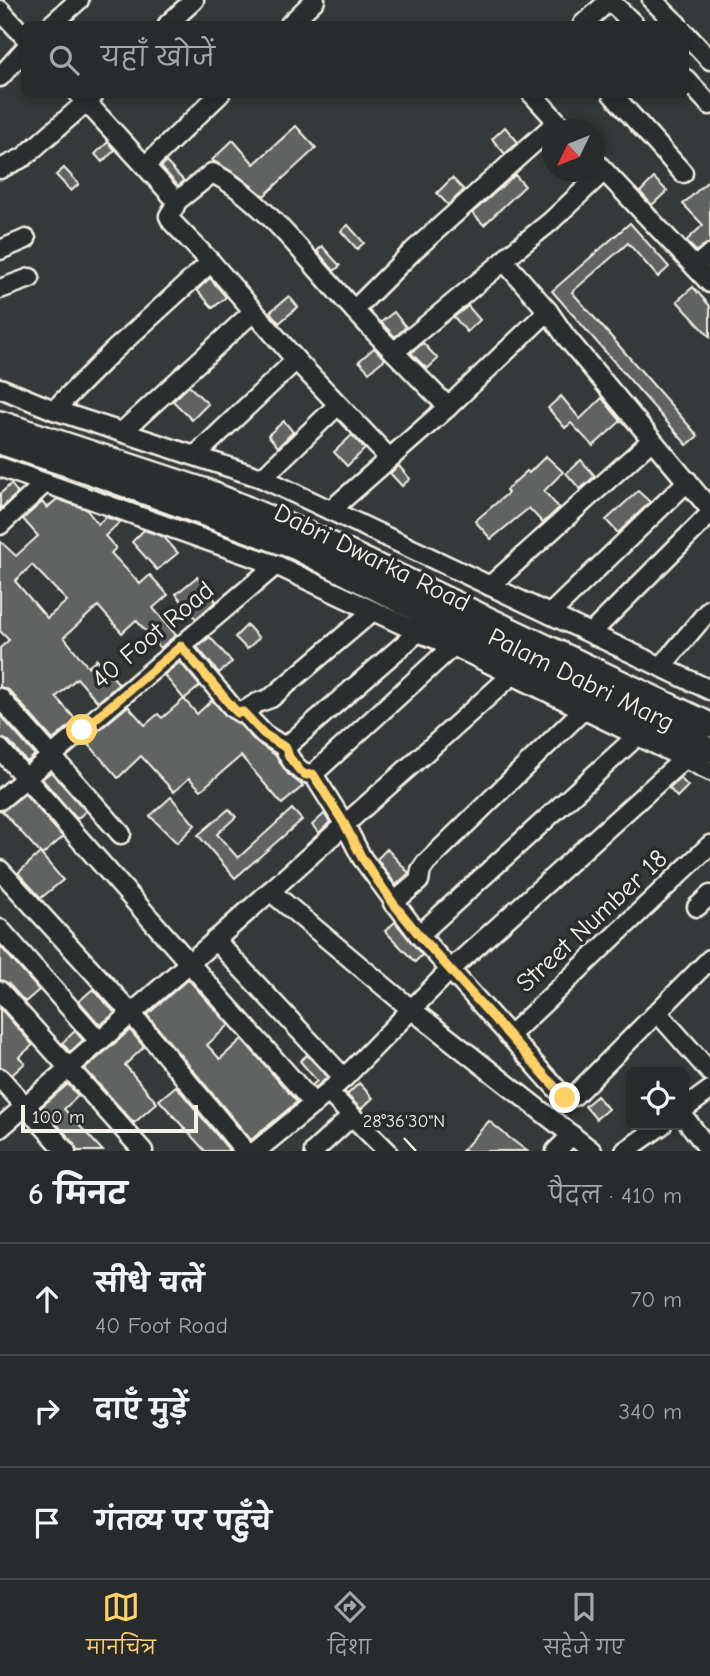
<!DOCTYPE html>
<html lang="hi">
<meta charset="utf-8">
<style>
body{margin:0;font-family:"Comic Neue","Playpen Sans Deva",sans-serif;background:#303333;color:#f1f3f6}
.controls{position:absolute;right:21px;bottom:21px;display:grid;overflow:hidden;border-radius:10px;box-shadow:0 4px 10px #0003}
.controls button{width:63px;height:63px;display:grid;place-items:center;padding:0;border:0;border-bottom:2px solid #444747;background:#282b2b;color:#f1f3f6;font:35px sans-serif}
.compass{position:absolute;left:542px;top:119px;width:63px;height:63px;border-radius:50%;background:#282b2b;box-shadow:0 4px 10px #0003;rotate:227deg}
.scale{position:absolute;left:21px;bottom:18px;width:177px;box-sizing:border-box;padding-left:7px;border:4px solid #f4f1e8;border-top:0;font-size:19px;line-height:24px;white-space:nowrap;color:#f4f1e8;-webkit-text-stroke:5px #2a2d2e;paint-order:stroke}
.stop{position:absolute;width:21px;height:21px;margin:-16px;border:5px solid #ffd166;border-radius:50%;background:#fff}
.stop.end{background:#ffd166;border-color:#fff;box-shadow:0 2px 7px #0008}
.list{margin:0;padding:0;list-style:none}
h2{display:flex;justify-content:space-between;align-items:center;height:91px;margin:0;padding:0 28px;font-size:30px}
h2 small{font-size:23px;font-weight:400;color:#a5a7a9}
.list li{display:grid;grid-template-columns:46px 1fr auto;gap:21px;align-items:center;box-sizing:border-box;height:112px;padding:0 28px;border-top:2px solid #444747}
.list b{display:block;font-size:26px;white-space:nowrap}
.list p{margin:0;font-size:23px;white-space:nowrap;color:#a5a7a9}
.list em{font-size:23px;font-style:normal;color:#a5a7a9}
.icon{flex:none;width:38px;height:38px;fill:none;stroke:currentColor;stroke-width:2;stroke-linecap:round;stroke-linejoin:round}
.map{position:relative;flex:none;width:710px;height:1151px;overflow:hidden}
.search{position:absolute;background:#282b2b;box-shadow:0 4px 10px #0003;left:21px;right:21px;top:21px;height:77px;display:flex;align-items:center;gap:18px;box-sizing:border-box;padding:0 24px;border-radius:10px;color:#a5a7a9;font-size:26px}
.sheet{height:427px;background:#282b2b}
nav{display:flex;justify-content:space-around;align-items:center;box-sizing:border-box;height:98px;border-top:2px solid #444747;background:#282b2b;font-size:19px;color:#a5a7a9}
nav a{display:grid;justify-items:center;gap:4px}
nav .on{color:#ffd166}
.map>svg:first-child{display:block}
.building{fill:#616362;stroke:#f4f1e8;stroke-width:2;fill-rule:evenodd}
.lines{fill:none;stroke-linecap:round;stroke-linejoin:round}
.minor-casing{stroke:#f4f1e8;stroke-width:23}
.major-casing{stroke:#f4f1e8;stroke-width:28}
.minor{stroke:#2a2d2e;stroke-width:18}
.major{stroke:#2a2d2e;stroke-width:23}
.route{stroke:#ffd166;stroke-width:9}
.ticks{fill:none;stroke:#f4f1e8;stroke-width:2.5}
.labels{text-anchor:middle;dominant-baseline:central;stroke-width:7;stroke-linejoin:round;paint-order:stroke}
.street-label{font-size:26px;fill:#f4f1e8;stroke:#2a2d2e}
.ticks-label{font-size:18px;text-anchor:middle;fill:#f4f1e8;stroke:#2a2d2e;stroke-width:7;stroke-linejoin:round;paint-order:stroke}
</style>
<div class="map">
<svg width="710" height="1151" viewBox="0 0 710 1151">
<rect width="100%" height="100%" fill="#363939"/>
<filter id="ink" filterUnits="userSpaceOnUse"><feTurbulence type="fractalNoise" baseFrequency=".0143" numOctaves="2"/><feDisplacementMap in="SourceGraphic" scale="14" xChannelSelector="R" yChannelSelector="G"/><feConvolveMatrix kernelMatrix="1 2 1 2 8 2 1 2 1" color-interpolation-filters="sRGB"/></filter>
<g filter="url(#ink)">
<g class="building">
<path d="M296 126 316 148 264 196 236 174 212 160 233 140 254 164Z"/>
<path d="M505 127 518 142 505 154 492 139Z"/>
<path d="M108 142 115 150 102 162 95 154Z"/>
<path d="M166 162 184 181 178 186 161 167Z"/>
<path d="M64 168 79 184 71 191 56 175Z"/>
<path d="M515 175 525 186 484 225 472 213Z"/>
<path d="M452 178 464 190 448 205 437 193Z"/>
<path d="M654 178 667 191 652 205 640 192Z"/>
<path d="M710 179V243L696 251 686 241 703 225 683 204Z"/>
<path d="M630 223 669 267 658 277 628 243 572 292 698 436 687 445 552 291Z"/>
<path d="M348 225 364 243 357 249 341 231Z"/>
<path d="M322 246 340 266 334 271 317 251Z"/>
<path d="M210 278 226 297 213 308 197 290Z"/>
<path d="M693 287 710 306V337L677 301Z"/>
<path d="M289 296 298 307 279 323 270 312Z"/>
<path d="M468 306 480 320 467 332 454 317Z"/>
<path d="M394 312 406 327 395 337 381 322Z"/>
<path d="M423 343 438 359 427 369 411 353Z"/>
<path d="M374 348 385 359 369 372 359 361Z"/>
<path d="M189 386 208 404 192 420 173 401Z"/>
<path d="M561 396 580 419 602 398 621 421 593 446 571 423 565 428 548 408Z"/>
<path d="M284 421 293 432 278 447 268 435Z"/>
<path d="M352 435 365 449 347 466 334 452Z"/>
<path d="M546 456 563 472 544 491 559 508 543 523 529 508 491 539 475 521 508 493 506 490 527 471 529 473Z"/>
<path d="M581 460 595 476 580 489 566 473Z"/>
<path d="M399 466 410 479 402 486 390 473Z"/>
<path d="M11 484 18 493 0 509V494Z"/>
<path d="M638 491 650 502 618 533 606 520Z"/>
<path d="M57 499 86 509 98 524 106 517 120 522 105 536 116 548 111 553 140 584 150 575 168 595 153 608 176 635 160 648 136 620 122 633 98 606 64 637 88 667 97 659 119 684 98 702 77 678 56 697 76 720 53 740 9 690 0 687V648L9 640 0 631V541L16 556 38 536 23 519 42 502 47 508ZM32 565 67 601 47 618 15 581Z"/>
<path d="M144 530 164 537 178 553 157 570 132 542Z"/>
<path d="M197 577 216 601 196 619 176 594Z"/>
<path d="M247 625 259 638 247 649 235 637Z"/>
<path d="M210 637 232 662 219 673 197 647Z"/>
<path d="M180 662 200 686 184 699 164 675Z"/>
<path d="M184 699 197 714 212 700 227 717 239 724 256 742 275 755 288 774 303 786 282 804 241 756 201 790 189 778 174 792 141 756 118 778 86 741 128 706 145 725 158 714 162 718Z"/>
<path d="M0 715 35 755 27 762 9 741 0 738Z"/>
<path d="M51 772 86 811 77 819 42 779Z"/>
<path d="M680 778 688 786 677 797 669 788Z"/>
<path d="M25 794 63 837 42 855 2 811Z"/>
<path d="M171 797 195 825 177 843 150 816Z"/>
<path d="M229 809 236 817 217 834 238 858 292 809 302 820 235 878 198 835Z"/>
<path d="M324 814 330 822 319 833 312 825Z"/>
<path d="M387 849 409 873 396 885 377 859Z"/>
<path d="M40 853 63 880 41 898 18 873Z"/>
<path d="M395 922 422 955 415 962 385 931Z"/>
<path d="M0 946 39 990 25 1002 8 983 0 980Z"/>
<path d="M188 979 229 1025 207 1045 220 1059 242 1039 297 1102 251 1140 147 1015Z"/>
<path d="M93 989 115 1013 100 1025 79 1001Z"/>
<path d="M0 1008 33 1045 19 1057 25 1063 12 1075 0 1067Z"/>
<path d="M130 1030 144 1047 125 1065 157 1103 134 1123 85 1069Z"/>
<path d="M75 1031 83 1040 70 1052 62 1043Z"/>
<path d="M307 1055 328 1077 315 1088 312 1085 317 1081 300 1061Z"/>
<path d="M359 1083 373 1098 361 1109 345 1093 348 1094Z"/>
<path d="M68 1084 78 1096 64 1109 103 1151H77L74 1143 41 1107Z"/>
<path d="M176 1086 230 1151H205L159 1100Z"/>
<path d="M597 1096 608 1109 596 1119 585 1106Z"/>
<path d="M489 1121 507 1136 527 1151H462Z"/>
</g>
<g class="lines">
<g class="minor-casing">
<g id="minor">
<path d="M609 0 634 24"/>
<path d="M652 0 677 24"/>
<path d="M0 10 24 36"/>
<path d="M52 24 79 0"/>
<path d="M168 24 194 0"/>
<path d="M290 24 315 0"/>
<path d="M583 24 610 0"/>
<path d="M686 34 710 60"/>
<path d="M0 77 24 50"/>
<path d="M686 79 710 105"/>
<path d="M79 94 145 166 220 94"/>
<path d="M532 94 565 130"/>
<path d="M612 94 683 173"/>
<path d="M594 160 710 283"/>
<path d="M145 166 174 198 175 206 169 216 172 222 211 262 296 360 389 458"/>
<path d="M0 169 24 157 93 96"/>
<path d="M176 202 212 173C258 194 309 261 344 299 377 336 413 371 448 407L548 311 566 337 710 509"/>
<path d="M0 250 26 239"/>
<path d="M504 261 548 311"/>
<path d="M695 267 710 254"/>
<path d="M0 289 30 278"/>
<path d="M354 310 413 251 557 122"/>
<path d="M394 352 504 261 509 255 550 222 604 171"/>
<path d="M0 388 54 410 262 478 710 690"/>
<path d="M54 410 111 353 211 262"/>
<path d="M122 432 253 312"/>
<path d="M196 455 296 360"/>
<path d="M0 467 276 565 418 632 453 646 710 771"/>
<path d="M262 478 338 405"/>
<path d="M331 510 448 407"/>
<path d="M0 525 45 483"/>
<path d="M490 586 652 440"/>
<path d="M550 614 688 481"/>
<path d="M591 633 710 514"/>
<path d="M181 646 233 708 241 713 257 703 271 698 373 611"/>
<path d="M661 667 710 609"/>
<path d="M0 698 121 834"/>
<path d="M243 712 264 734 286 748"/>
<path d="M0 749 314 1104"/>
<path d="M313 774 345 825 362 858 419 935 565 1098 574 1096 710 959"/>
<path d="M313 774C300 775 291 761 286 751L289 744 418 632"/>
<path d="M313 774 453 646"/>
<path d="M0 800 276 565"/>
<path d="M0 870 131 1013 245 1151"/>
<path d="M270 891 411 1009 592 1151"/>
<path d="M393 903 419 881 421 870 426 863 583 710"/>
<path d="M697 907 710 895"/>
<path d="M0 929 99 1041"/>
<path d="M419 935 636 737"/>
<path d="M215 940 344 1078 328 1092"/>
<path d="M0 991 143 1151"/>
<path d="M657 1012 710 1072"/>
<path d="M509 1036 710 845"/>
<path d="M0 1078 66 1151"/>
<path d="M344 1078 450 970 684 759"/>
<path d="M684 1109 710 1090"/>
<path d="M684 1117 710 1151"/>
<path d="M0 1128 210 945 512 675"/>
<path d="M256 1151 328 1092 387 1151"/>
<path d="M314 1151 352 1116"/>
<path d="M556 1151 572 1135"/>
<path d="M625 1151 662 1125"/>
</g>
</g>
<g class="major-casing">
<g id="major">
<path d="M0 423 203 490 326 542 710 725"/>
<path d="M0 442 85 470 297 548 452 627 710 750"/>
</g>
</g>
<use href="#minor" class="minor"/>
<use href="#major" class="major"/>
</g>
</g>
<g class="lines" filter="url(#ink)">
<path class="route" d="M82 730 181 646 233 708 238 713 243 712 264 734 286 748 289 757 301 772 306 775 313 774 345 825 362 858 393 903 419 935 565 1098"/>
</g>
<path class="ticks" d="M404 1138 416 1151"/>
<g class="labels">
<g class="street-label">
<text transform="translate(372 558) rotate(26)">Dabri Dwarka Road</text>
<text transform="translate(153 635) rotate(-40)">40 Foot Road</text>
<text transform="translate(581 680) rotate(26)">Palam Dabri Marg</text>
<text transform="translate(592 921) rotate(-43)">Street Number 18</text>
</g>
</g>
<g class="ticks-label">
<text x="404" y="1127">28°36'30"N</text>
</g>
</svg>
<div class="controls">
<button><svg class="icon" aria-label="locate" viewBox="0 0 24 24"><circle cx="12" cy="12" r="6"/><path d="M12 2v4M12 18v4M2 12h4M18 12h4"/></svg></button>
</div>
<svg class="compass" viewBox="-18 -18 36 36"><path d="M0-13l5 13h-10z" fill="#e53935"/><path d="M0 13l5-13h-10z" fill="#a5a7a9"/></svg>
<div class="scale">100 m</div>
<div class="stop" style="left:82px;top:730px"></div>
<div class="stop end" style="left:565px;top:1098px"></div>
<div class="search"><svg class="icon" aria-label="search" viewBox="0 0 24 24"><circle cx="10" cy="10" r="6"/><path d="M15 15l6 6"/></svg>यहाँ खोजें</div>
</div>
<section class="sheet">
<h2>6 मिनट<small>पैदल · 410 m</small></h2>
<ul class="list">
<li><svg class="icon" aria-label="ahead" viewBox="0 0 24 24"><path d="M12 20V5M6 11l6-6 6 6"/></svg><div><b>सीधे चलें</b><p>40 Foot Road</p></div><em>70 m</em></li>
<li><svg class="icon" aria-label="right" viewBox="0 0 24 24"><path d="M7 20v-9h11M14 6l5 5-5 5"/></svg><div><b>दाएँ मुड़ें</b></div><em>340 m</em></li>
<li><svg class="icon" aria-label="arrive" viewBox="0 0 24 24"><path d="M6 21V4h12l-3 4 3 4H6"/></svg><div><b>गंतव्य पर पहुँचे</b></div></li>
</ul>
</section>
<nav>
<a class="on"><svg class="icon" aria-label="map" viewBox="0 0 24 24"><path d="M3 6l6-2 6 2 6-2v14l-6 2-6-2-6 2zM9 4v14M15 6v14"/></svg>मानचित्र</a>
<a><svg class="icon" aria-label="directions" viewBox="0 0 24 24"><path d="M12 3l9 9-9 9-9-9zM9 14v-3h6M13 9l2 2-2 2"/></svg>दिशा</a>
<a><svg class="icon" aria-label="saved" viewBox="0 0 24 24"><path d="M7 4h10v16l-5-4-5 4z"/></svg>सहेजे गए</a>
</nav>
